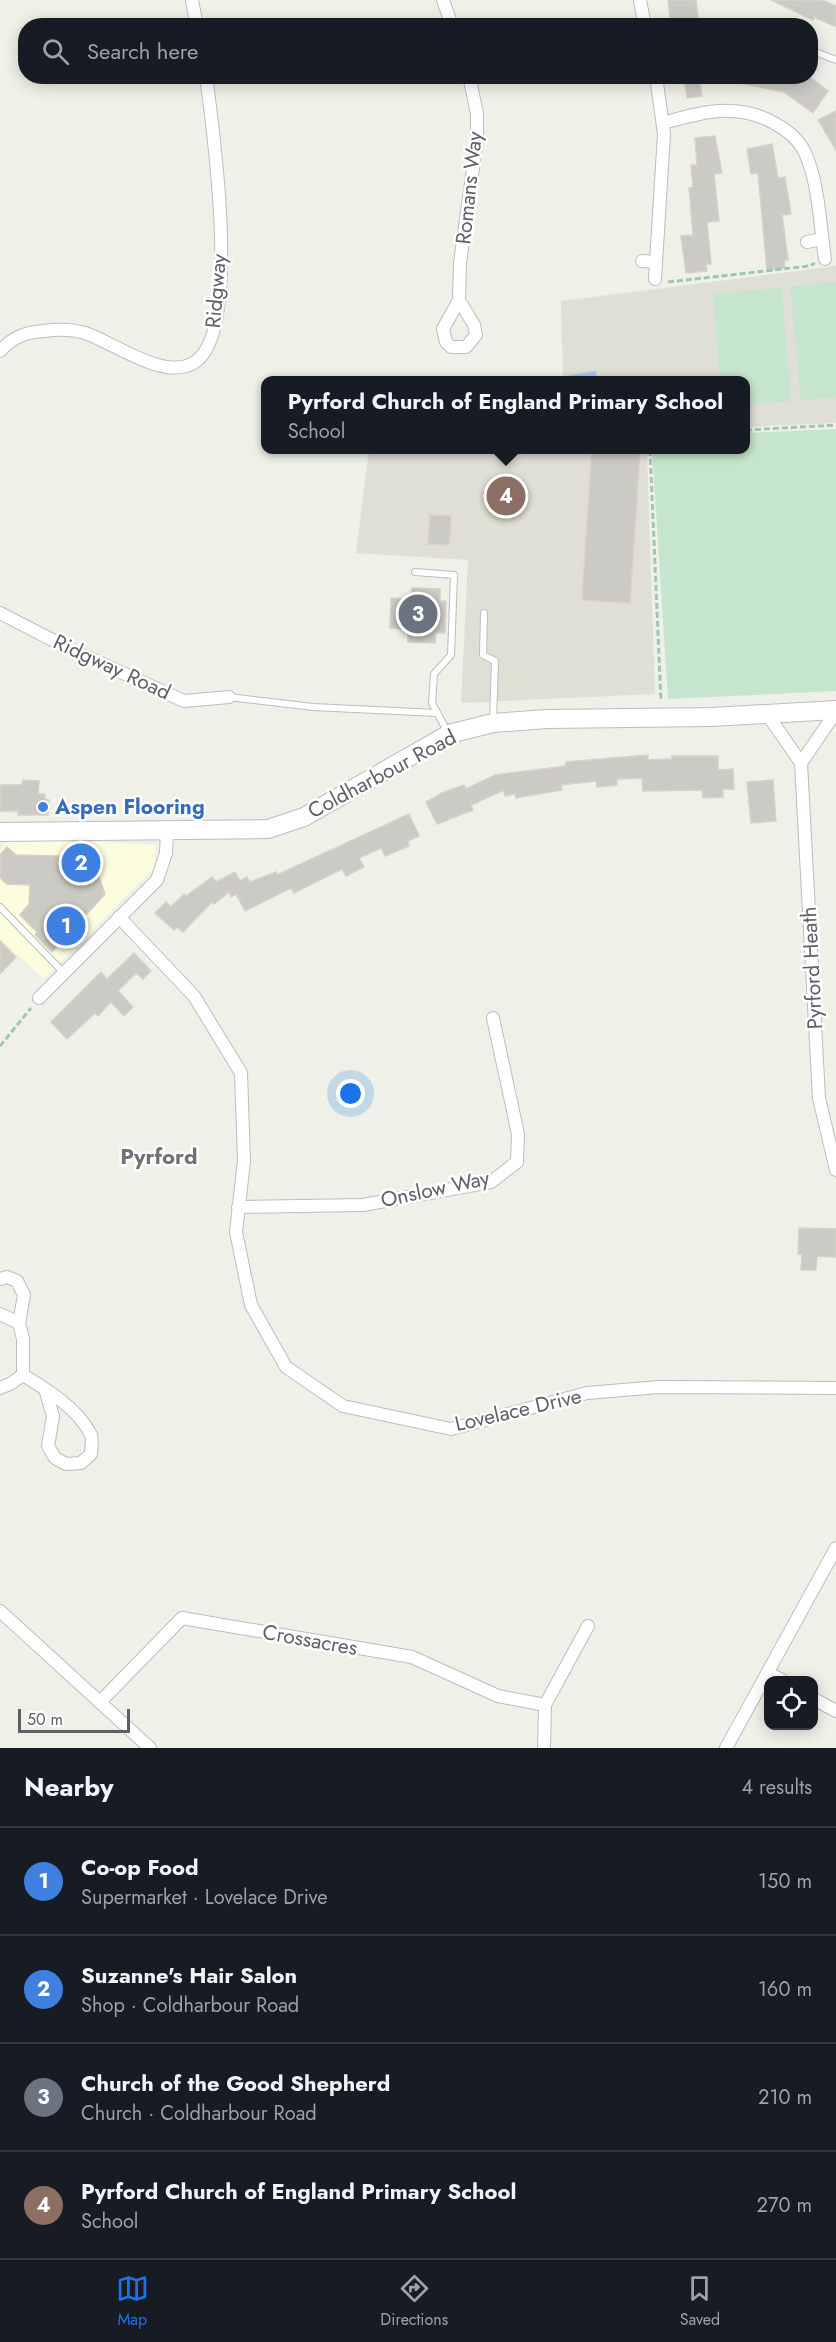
<!DOCTYPE html>
<meta charset="utf-8">
<style>
body{margin:0;font-family:Jost,sans-serif;background:#20242c;color:#f1f3f6}
.controls{position:absolute;right:18px;bottom:18px;display:grid;overflow:hidden;border-radius:12px;box-shadow:0 3px 15px #0003}
.controls button{width:54px;height:54px;display:grid;place-items:center;padding:0;border:0;border-bottom:2px solid #363941;background:#171b24;color:#f1f3f6;font:30px sans-serif}
.scale{position:absolute;left:18px;bottom:15px;width:112px;box-sizing:border-box;padding-left:6px;border:3px solid #5e6066;border-top:0;font-size:16px;line-height:21px;white-space:nowrap;color:#5e6066;-webkit-text-stroke:4px #fff;paint-order:stroke}
.you{position:absolute;left:351px;top:1094px;width:21px;height:21px;margin:-15px;border:4px solid #fff;border-radius:50%;background:#1a73e8;box-shadow:0 0 0 9px #1a73e833}
.badge{display:grid;place-items:center;width:39px;height:39px;border-radius:50%;background:#1a73e8;color:#fff;font-size:20px;font-weight:700}
.pin{position:absolute;translate:-50% -50%;border:3px solid #fff;box-shadow:0 2px 6px #0006}
.popup{position:absolute;left:261px;top:376px;width:489px;height:78px;box-sizing:border-box;display:grid;place-content:center;border-radius:12px;background:#171b24;filter:drop-shadow(0 2px 4px #0005);font-size:20px;white-space:nowrap;color:#9ea1a6}
.popup b{font-size:22px;color:#f1f3f6}
.popup::after{content:'';position:absolute;left:50%;top:100%;margin-left:-12px;border:12px solid transparent;border-top-color:#171b24}
.list{margin:0;padding:0;list-style:none}
h2{display:flex;justify-content:space-between;align-items:center;height:78px;margin:0;padding:0 24px;font-size:26px}
h2 small{font-size:20px;font-weight:400;color:#9ea1a6}
.list li{display:grid;grid-template-columns:39px 1fr auto;gap:18px;align-items:center;box-sizing:border-box;height:108px;padding:0 24px;border-top:2px solid #363941}
.list b{display:block;font-size:22px;white-space:nowrap}
.list p{margin:0;font-size:20px;white-space:nowrap;color:#9ea1a6}
.list em{font-size:20px;font-style:normal;color:#9ea1a6}
.icon{flex:none;width:33px;height:33px;fill:none;stroke:currentColor;stroke-width:2;stroke-linecap:round;stroke-linejoin:round}
.map{position:relative;flex:none;width:836px;height:1748px;overflow:hidden}
.search{position:absolute;background:#171b24;box-shadow:0 3px 15px #0003;left:18px;right:18px;top:18px;height:66px;display:flex;align-items:center;gap:15px;box-sizing:border-box;padding:0 21px;border-radius:24px;color:#9ea1a6;font-size:22px}
.sheet{height:510px;background:#171b24}
nav{display:flex;justify-content:space-around;align-items:center;box-sizing:border-box;height:84px;border-top:2px solid #363941;background:#171b24;font-size:16px;color:#9ea1a6}
nav a{display:grid;justify-items:center;gap:3px}
nav .on{color:#1a73e8}
.map>svg:first-child{display:block}
.commercial{fill:#fcfcdf}
.education{fill:#dfdfd5}
.green{fill:#c5e5cc}
.water{fill:#acc6fa}
.building{fill:#cbcac4;stroke:#d4d3c5;stroke-width:1.5}
.lines{fill:none;stroke-linecap:round;stroke-linejoin:round}
.lane-casing{stroke:#bbbdc2;stroke-width:8}
.street-casing{stroke:#bbbdc2;stroke-width:14}
.secondary-casing{stroke:#bcbdc3;stroke-width:20}
.path{stroke:#9ec6b3;stroke-width:3;stroke-dasharray:6 3;stroke-linecap:butt}
.lane{stroke:#fff;stroke-width:6}
.street{stroke:#fff;stroke-width:12}
.secondary{stroke:#fff;stroke-width:18}
.shop-dot{fill:#3f7fe0;stroke:#fff;stroke-width:2}
.labels{text-anchor:middle;dominant-baseline:central;stroke-width:5;stroke-linejoin:round;paint-order:stroke}
.street-label{font-size:21px;fill:#5e6066;stroke:#fff}
.shop-label{font-size:21px;font-weight:bold;fill:#366cbe;stroke:#fff;text-anchor:start}
.neighbourhood-label{font-size:22px;font-weight:bold;fill:#6f7278;stroke:#fff}
</style>
<div class="map">
<svg width="836" height="1748" viewBox="0 0 836 1748">
<rect width="100%" height="100%" fill="#eff0e7"/>
<path class="commercial" d="M6 837 156 845 154 868 44 979 0 939V851L5 845Z"/>
<g class="education">
<path d="M836 266V423L746 427V380H563L561 301Z"/>
<path d="M369 450H647L655 694 461 703 468 560 356 553Z"/>
</g>
<g class="green">
<path d="M836 282V397L801 400 790 286Z"/>
<path d="M782 288 791 401 746 405V380H720L713 293Z"/>
<path d="M836 429V691L668 699 652 450H746V433Z"/>
</g>
<path class="water" d="M596 371 597 380H571L570 375Z"/>
<g class="building">
<path d="M668 0H696L699 26H671Z"/>
<path d="M771 0H822L836 6V27L814 17 813 20Z"/>
<path d="M684 76H699L702 96 687 98Z"/>
<path d="M739 76H808L828 91 813 113 784 92 739 83Z"/>
<path d="M836 111V150L818 120Z"/>
<path d="M715 136 722 173 714 174 719 221 707 222 711 264H706L707 271 686 273 681 236 693 235 689 188 693 187 691 165H697L695 138Z"/>
<path d="M772 144 778 178 785 177 791 214 782 215 788 260H784L785 268 767 270 758 173 751 174 747 149Z"/>
<path d="M592 450H640L630 603 582 600Z"/>
<path d="M430 515 451 516 449 545 428 544Z"/>
<path d="M412 588 440 589V601H446L445 633H436L435 643 408 642V629L390 628 391 598 412 599Z"/>
<path d="M648 755V760L672 759V756H718V770L733 769 734 789H723V797L703 798 702 790 643 791 642 778 617 779V785L597 787 596 781 561 785 562 790 516 798 515 794 505 796 504 790 471 805 473 810 437 824 426 802 442 793 464 785 466 789 495 775 566 766V762Z"/>
<path d="M23 780 39 781 38 794H45V799L49 800 48 815H18V811H0V785H22Z"/>
<path d="M773 780 776 821 751 823 747 782Z"/>
<path d="M409 814 419 836 408 841 409 846 385 856 381 848 359 858 364 867 346 876 342 869 294 893 291 888 245 911 236 894 231 897 229 892 214 904 212 902 183 932 177 927 174 930 155 913 166 902 171 907 184 894 186 896 212 877 216 882 235 872 240 881 247 877 250 882 276 872 277 875Z"/>
<path d="M7 847 16 855 92 857 105 894 52 952 35 935 37 932 20 915 29 904 30 885 6 884 0 877V855Z"/>
<path d="M0 941 16 957 0 974Z"/>
<path d="M134 953 151 971 143 979 136 973 118 991 133 1007 124 1016 111 1002 98 1016 95 1013 67 1039 51 1022 101 972 107 979Z"/>
<path d="M799 1228 836 1229V1257L817 1256 816 1270H801L802 1254H798Z"/>
</g>
<g class="lines">
<g class="lane-casing">
<g id="lane">
<path d="M810 50 836 60"/>
<path d="M415 572 454 575 451 655 434 674 432 703 448 733"/>
<path d="M484 613 483 655 495 661 493 722"/>
<path d="M229 697 313 707 437 713"/>
<path d="M0 907 64 973"/>
</g>
</g>
<g class="street-casing">
<g id="street">
<path d="M192 0 197 26"/>
<path d="M443 0 452 26"/>
<path d="M640 0 645 26"/>
<path d="M663 123C702 112 736 102 774 123 787 130 800 140 806 155 819 186 820 225 825 259"/>
<path d="M807 242 822 239"/>
<path d="M642 261 656 262"/>
<path d="M655 279 664 134 656 76"/>
<path d="M459 300 474 325 476 335 466 347H451L446 342 443 329 459 300 460 263 477 139V113L469 76"/>
<path d="M0 351C13 337 26 332 44 331 58 329 71 329 85 333 115 343 165 382 195 362 242 331 213 129 206 76"/>
<path d="M0 613 70 649 184 701 229 697"/>
<path d="M767 714 801 763 819 1098 836 1170"/>
<path d="M801 763 836 712"/>
<path d="M119 917 194 996 241 1073 244 1161 236 1232 251 1305 286 1367 343 1406 451 1429 587 1393 659 1387 836 1388"/>
<path d="M39 998 157 880 166 853 167 830"/>
<path d="M238 1207 363 1205 491 1182 517 1162 518 1134 493 1018"/>
<path d="M0 1279 7 1277 17 1281 24 1295 19 1323 23 1339V1375L10 1384 0 1388"/>
<path d="M0 1314 19 1323"/>
<path d="M23 1375C46 1389 79 1409 91 1435 93 1440 91 1448 91 1454L81 1463 66 1464 55 1458 48 1446 53 1416 45 1389"/>
<path d="M0 1611 150 1748"/>
<path d="M768 1673 782 1680"/>
<path d="M814 1699 836 1711"/>
<path d="M100 1702 182 1618 412 1657 498 1696 545 1705 544 1748"/>
<path d="M545 1705 588 1626"/>
<path d="M726 1748 836 1548"/>
</g>
</g>
<g class="secondary-casing">
<path id="secondary" d="M0 832 268 829 304 817 449 734 493 723 547 719 711 717 836 710"/>
</g>
<g class="path">
<path d="M668 282 809 266 815 263"/>
<path d="M746 430 836 425"/>
<path d="M650 450 661 702"/>
<path d="M0 1046 31 1008"/>
</g>
<use href="#lane" class="lane"/>
<use href="#street" class="street"/>
<use href="#secondary" class="secondary"/>
</g>
<circle class="shop-dot" cx="43" cy="807" r="6"/>
<g class="labels">
<g class="street-label">
<text transform="translate(469 188) rotate(-84)">Romans Way</text>
<text transform="translate(216 291) rotate(-85)">Ridgway</text>
<text transform="translate(112 667) rotate(25)">Ridgway Road</text>
<text transform="translate(382 774) rotate(-28)">Coldharbour Road</text>
<text transform="translate(812 968) rotate(-93)">Pyrford Heath</text>
<text transform="translate(435 1189) rotate(-12)">Onslow Way</text>
<text transform="translate(518 1410) rotate(-13)">Lovelace Drive</text>
<text transform="translate(310 1640) rotate(10)">Crossacres</text>
</g>
<g class="shop-label">
<text x="55" y="807">Aspen Flooring</text>
</g>
<g class="neighbourhood-label">
<text x="159" y="1156">Pyrford</text>
</g>
</g>
</svg>
<div class="controls">
<button><svg class="icon" aria-label="locate" viewBox="0 0 24 24"><circle cx="12" cy="12" r="6"/><path d="M12 2v4M12 18v4M2 12h4M18 12h4"/></svg></button>
</div>
<div class="scale">50 m</div>
<div class="you"></div>
<div class="pin badge" style="left:66px;top:926px;background:#3f7fe0">1</div>
<div class="pin badge" style="left:81px;top:863px;background:#3f7fe0">2</div>
<div class="pin badge" style="left:418px;top:614px;background:#6b7280">3</div>
<div class="pin badge" style="left:506px;top:496px;background:#8d6e63">4</div>
<div class="popup"><b>Pyrford Church of England Primary School</b>School</div>
<div class="search"><svg class="icon" aria-label="search" viewBox="0 0 24 24"><circle cx="10" cy="10" r="6"/><path d="M15 15l6 6"/></svg>Search here</div>
</div>
<section class="sheet">
<h2>Nearby<small>4 results</small></h2>
<ul class="list">
<li><span class="badge" style="background:#3f7fe0">1</span><div><b>Co-op Food</b><p>Supermarket · Lovelace Drive</p></div><em>150 m</em></li>
<li><span class="badge" style="background:#3f7fe0">2</span><div><b>Suzanne's Hair Salon</b><p>Shop · Coldharbour Road</p></div><em>160 m</em></li>
<li><span class="badge" style="background:#6b7280">3</span><div><b>Church of the Good Shepherd</b><p>Church · Coldharbour Road</p></div><em>210 m</em></li>
<li><span class="badge" style="background:#8d6e63">4</span><div><b>Pyrford Church of England Primary School</b><p>School</p></div><em>270 m</em></li>
</ul>
</section>
<nav>
<a class="on"><svg class="icon" aria-label="map" viewBox="0 0 24 24"><path d="M3 6l6-2 6 2 6-2v14l-6 2-6-2-6 2zM9 4v14M15 6v14"/></svg>Map</a>
<a><svg class="icon" aria-label="directions" viewBox="0 0 24 24"><path d="M12 3l9 9-9 9-9-9zM9 14v-3h6M13 9l2 2-2 2"/></svg>Directions</a>
<a><svg class="icon" aria-label="saved" viewBox="0 0 24 24"><path d="M7 4h10v16l-5-4-5 4z"/></svg>Saved</a>
</nav>
